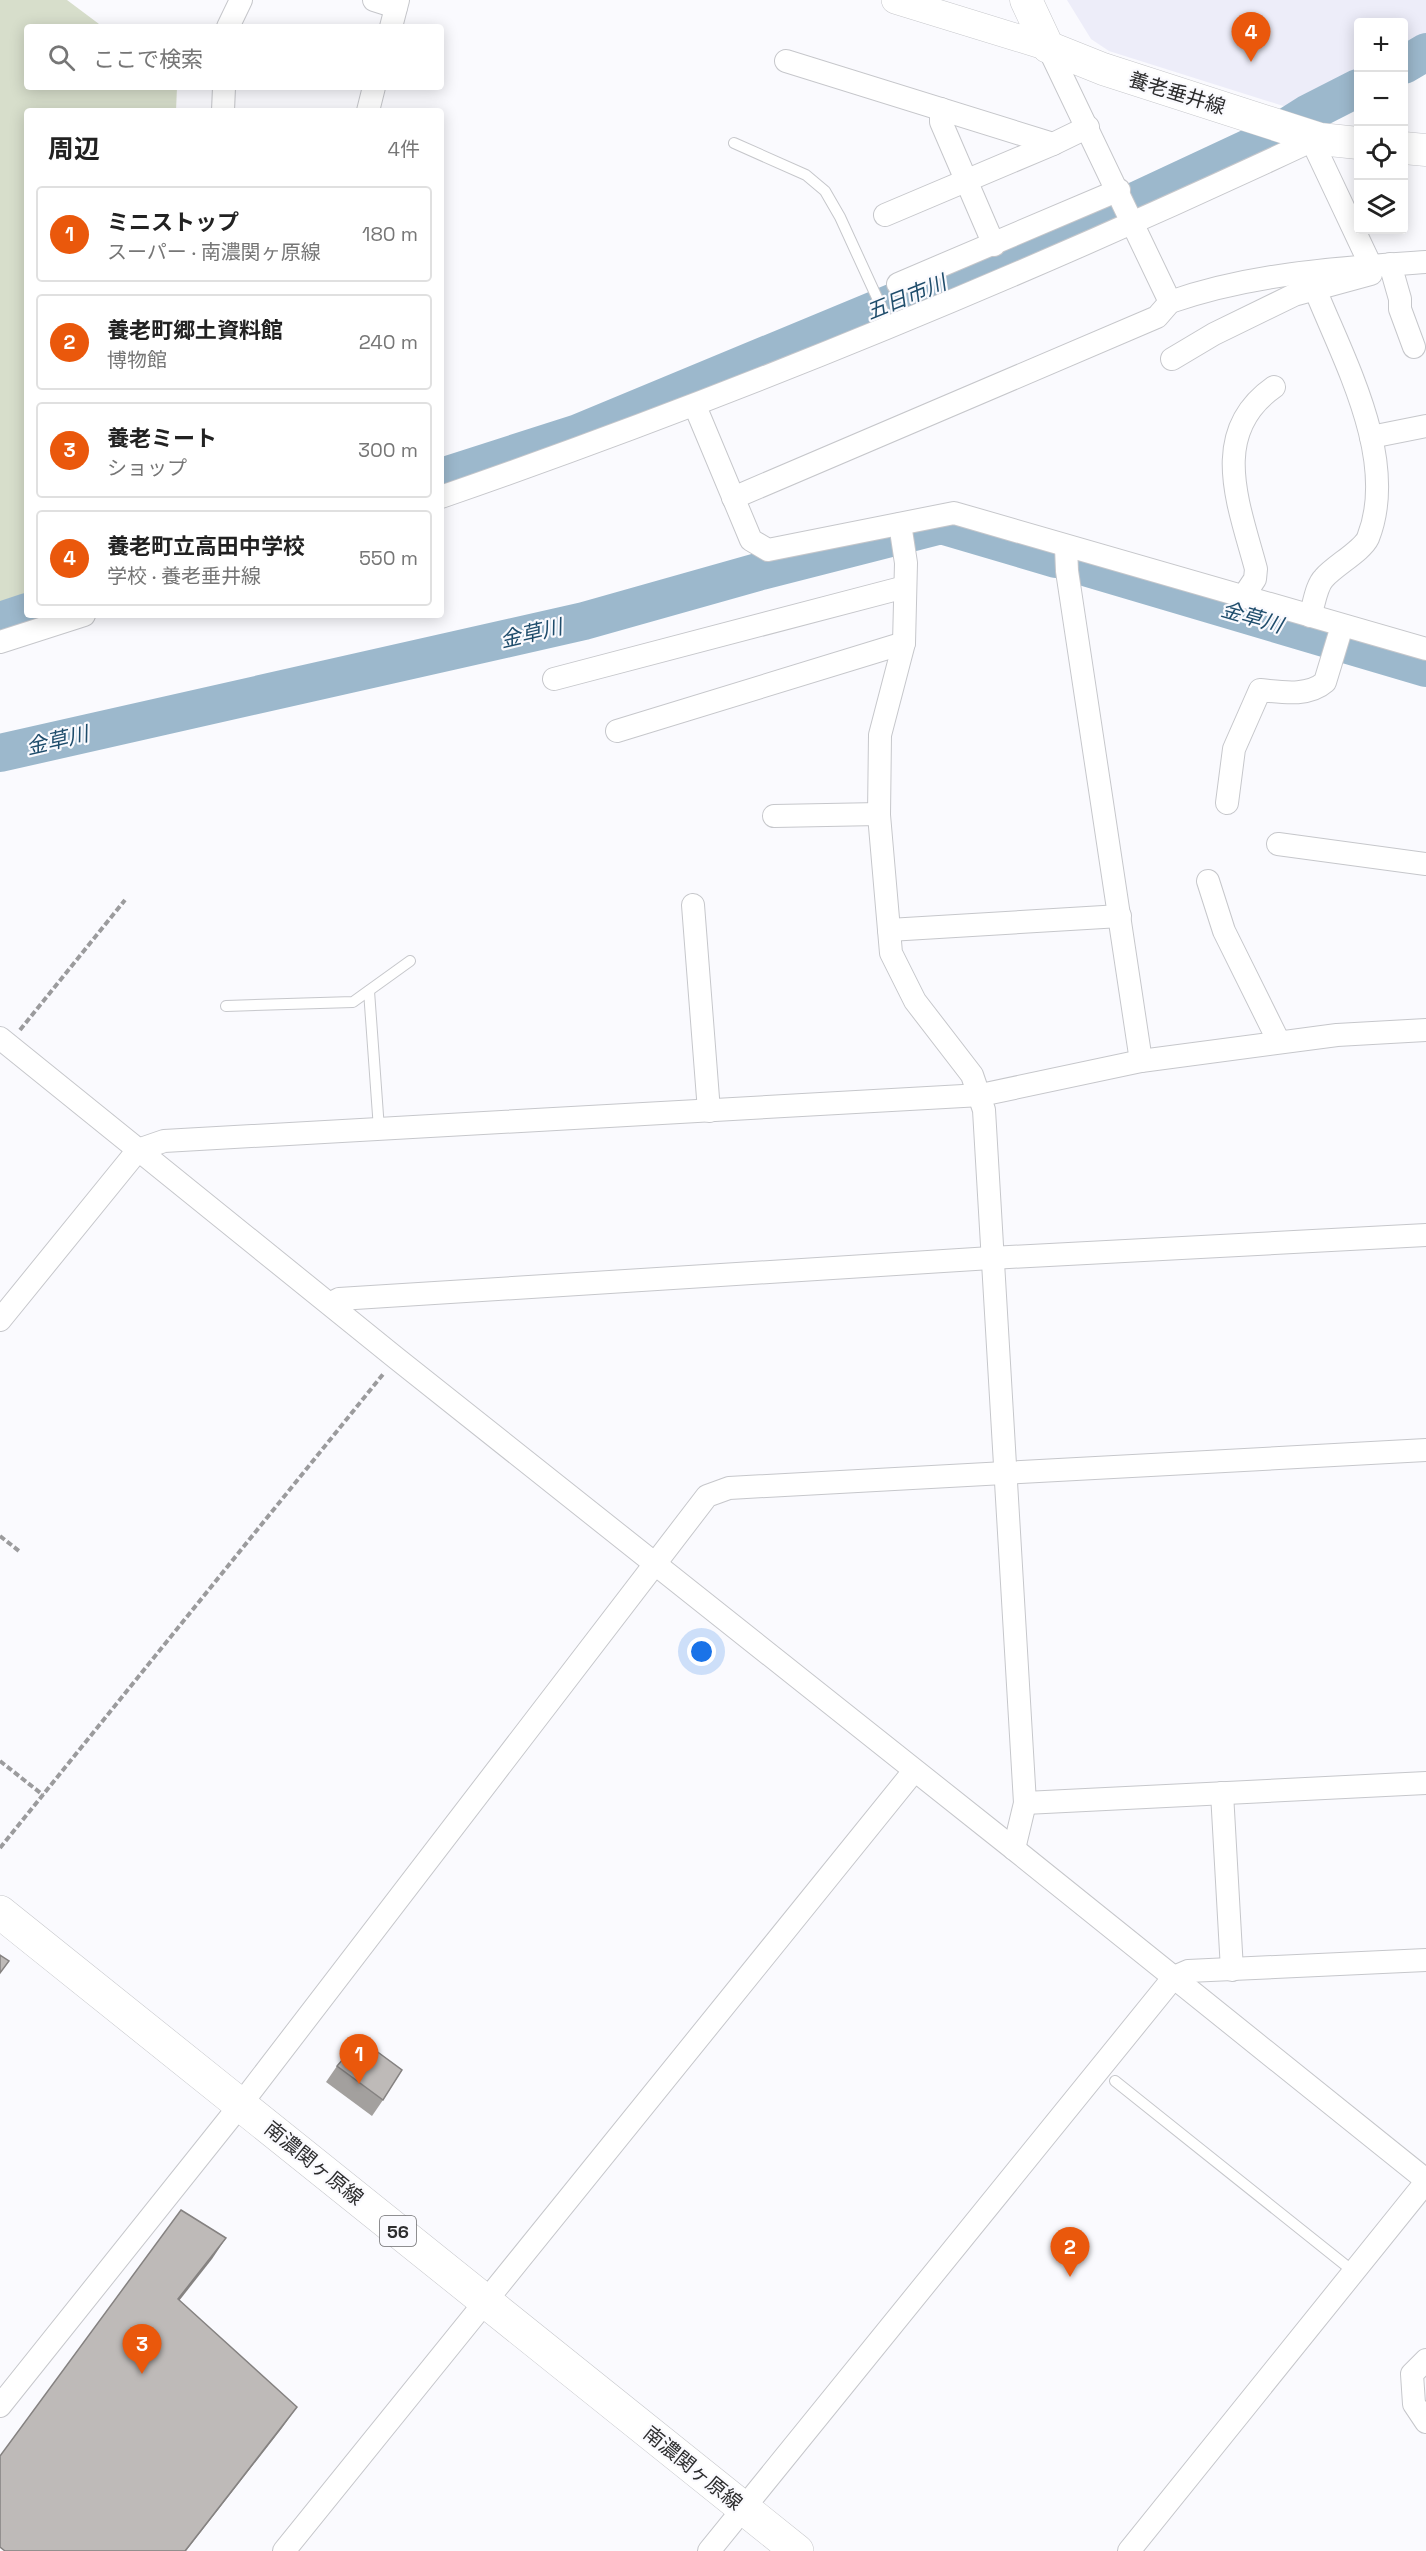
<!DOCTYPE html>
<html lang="ja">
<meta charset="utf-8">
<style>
body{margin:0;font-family:"Space Grotesk","Noto Sans JP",sans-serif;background:#f6f6f6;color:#222}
.controls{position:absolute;right:18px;top:18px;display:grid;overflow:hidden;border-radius:6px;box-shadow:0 3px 15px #0003}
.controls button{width:54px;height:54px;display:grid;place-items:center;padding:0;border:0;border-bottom:2px solid #e0e0e0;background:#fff;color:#222;font:30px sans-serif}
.you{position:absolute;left:702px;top:1652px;width:21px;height:21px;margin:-15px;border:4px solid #fff;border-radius:50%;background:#1a73e8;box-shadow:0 0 0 9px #1a73e833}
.badge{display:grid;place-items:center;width:39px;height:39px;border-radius:50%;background:#ea580c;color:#fff;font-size:20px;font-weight:700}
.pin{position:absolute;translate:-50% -50px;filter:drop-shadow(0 2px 3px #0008)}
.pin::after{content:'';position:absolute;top:32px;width:21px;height:18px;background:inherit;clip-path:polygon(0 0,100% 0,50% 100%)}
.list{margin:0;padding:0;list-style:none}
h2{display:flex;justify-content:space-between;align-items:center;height:78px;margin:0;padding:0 24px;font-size:26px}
h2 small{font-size:20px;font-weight:400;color:#767676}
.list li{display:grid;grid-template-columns:39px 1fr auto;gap:18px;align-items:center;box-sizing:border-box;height:96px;margin:0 12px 12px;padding:0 12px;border:2px solid #e0e0e0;border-radius:6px}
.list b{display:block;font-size:22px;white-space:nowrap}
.list p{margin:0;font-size:20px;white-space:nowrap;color:#767676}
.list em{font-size:20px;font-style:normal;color:#767676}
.icon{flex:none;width:33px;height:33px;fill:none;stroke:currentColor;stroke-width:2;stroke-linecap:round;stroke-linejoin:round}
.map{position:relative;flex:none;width:1426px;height:2551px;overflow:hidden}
.search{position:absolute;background:#fff;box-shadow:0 3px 15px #0003;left:24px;top:24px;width:420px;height:66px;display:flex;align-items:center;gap:15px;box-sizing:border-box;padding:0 21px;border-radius:6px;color:#767676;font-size:22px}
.panel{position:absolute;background:#fff;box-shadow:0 3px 15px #0003;left:24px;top:108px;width:420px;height:510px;border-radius:6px}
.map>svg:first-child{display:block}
.built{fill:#ededf9}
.green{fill:#d7decb}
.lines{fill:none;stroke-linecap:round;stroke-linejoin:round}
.river{stroke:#9cb8cc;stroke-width:38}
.service-casing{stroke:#c6c7cb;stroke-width:12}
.minor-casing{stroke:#c6c7cb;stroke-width:24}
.tertiary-casing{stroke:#c6c7cb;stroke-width:28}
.secondary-casing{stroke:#c6c7cb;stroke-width:33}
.primary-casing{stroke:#c6c7cb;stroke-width:34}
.path{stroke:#9b9b9d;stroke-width:4;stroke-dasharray:6 3;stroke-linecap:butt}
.service{stroke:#fff;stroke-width:10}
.minor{stroke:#fff;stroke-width:22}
.tertiary{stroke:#fff;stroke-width:27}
.secondary{stroke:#fff;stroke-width:32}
.primary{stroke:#fff;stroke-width:33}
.wall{fill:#a3a09e}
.shaded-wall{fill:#858281}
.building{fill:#bebab8;stroke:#858281;stroke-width:1.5}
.labels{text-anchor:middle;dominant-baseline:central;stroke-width:4.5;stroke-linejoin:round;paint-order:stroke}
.shield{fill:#fafafe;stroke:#6b6b6d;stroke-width:1.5}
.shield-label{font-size:18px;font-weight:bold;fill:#2e2e2f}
.street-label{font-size:20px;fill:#2e2e2f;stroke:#fafafe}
.water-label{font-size:21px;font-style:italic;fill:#1e4c6b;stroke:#fafafe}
</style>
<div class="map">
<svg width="1426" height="2551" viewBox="0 0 1426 2551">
<rect width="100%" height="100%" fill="#fafafe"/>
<path class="built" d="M1067 0H1426V34L1404 47V22H1358V73L1296 110 1109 51 1091 39Z"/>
<path class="green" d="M0 0H67L103 27H27V87H177L176 111H27V603L0 612Z"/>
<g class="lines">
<g class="river">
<path d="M1404 65 1426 52"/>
<path d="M441 477 578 433 1116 210 1266 140 1307 114 1358 88"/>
<path d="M1078 565 1426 668"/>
<path d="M0 621 27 612"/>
<path d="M0 753 584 621 761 571 941 525 1056 559"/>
</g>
<g class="service-casing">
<g id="service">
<path d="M734 143 806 175 825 191 840 217 890 326"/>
<path d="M369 991 379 1129"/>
<path d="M226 1006 353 1002 410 961"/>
<path d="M1115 2081 1354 2272"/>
</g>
</g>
<g class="minor-casing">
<g id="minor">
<path d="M374 0 396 7"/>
<path d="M228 27 241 0"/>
<path d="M391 27 398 0"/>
<path d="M1048 47 1170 302C1253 273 1340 268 1426 262"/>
<path d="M786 61 1053 144 1088 127"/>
<path d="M941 109V122L994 245"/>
<path d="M223 111 224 87"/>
<path d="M368 111 374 87"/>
<path d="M885 215 1053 144"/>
<path d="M1390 264 1400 299V309L1414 347"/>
<path d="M898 284 1119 190"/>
<path d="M1172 359 1214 334 1294 295 1371 274V266L1312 141"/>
<path d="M695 406 751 540 768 550 954 513 1426 649"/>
<path d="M1371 437 1426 426"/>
<path d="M441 497C736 395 1025 275 1307 143L1320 139"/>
<path d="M733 498 1157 317 1170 302"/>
<path d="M900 524 906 563 904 643 880 735 879 815 891 953 915 1001 972 1075 984 1110 1025 1803 1014 1849"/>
<path d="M1066 547 1067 571 1141 1061"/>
<path d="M1243 597 1255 579 1256 569C1239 505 1208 433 1274 387"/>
<path d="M1310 616C1314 605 1316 586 1324 578 1334 566 1362 551 1368 538 1399 460 1344 361 1315 289"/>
<path d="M0 642 84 615"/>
<path d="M554 679 905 587"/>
<path d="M617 731 904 643"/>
<path d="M1227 803 1234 749 1260 690C1281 692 1308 697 1325 682L1342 626"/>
<path d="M774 816 879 814"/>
<path d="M1278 844 1426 864"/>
<path d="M1208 881 1224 931 1279 1042"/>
<path d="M693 905 709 1111"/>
<path d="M889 930 1120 916"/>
<path d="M0 1038 396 1358 1014 1849 1426 2180"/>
<path d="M331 1303 339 1299 991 1258 1426 1235"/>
<path d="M0 1320 138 1150 164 1141 981 1095 1141 1061 1337 1035 1426 1030"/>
<path d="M1222 1793 1232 1970"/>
<path d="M1025 1803 1426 1783"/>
<path d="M1426 2360 1412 2374 1414 2404 1426 2422"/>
<path d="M0 2406 241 2104 707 1496 729 1488 1426 1450"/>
<path d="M284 2551 914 1771"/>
<path d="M709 2551 1174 1977 1188 1971 1426 1960"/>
<path d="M1129 2551 1426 2182"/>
</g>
</g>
<g class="tertiary-casing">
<path id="tertiary" d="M895 0 1048 47"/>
</g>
<g class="secondary-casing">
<g id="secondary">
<path d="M1026 0 1048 47 1103 69 1320 139 1358 143"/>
<path d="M1404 148 1426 150"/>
</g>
</g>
<g class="primary-casing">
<path id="primary" d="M0 1912 797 2551"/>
</g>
<g class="path">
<path d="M20 1030 125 900"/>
<path d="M0 1536 19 1551"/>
<path d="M0 1761 43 1795"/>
<path d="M0 1848 384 1373"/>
</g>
<use href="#service" class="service"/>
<use href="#minor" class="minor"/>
<use href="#tertiary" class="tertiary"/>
<use href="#secondary" class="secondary"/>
<use href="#primary" class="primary"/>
</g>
<path class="wall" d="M337 2066 383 2100 372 2116 326 2082Z"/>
<g class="shaded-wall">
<path d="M226 2238 212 2259 164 2320 178 2299Z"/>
<path d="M297 2407 282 2428 186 2551H185Z"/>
</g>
<g class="building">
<path d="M0 1955 9 1961 0 1973Z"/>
<path d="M360 2039 402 2070 383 2100 337 2066Z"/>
<path d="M181 2210 226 2238 178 2299 297 2407 185 2551H5L0 2547V2456Z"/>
</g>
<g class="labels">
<rect class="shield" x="380" y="2216" width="36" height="30" rx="4.5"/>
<g class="shield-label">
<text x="398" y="2231">56</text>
</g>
<g class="street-label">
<text transform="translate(1177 93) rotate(17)">養老垂井線</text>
<text transform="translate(314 2163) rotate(39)">南濃関ヶ原線</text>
<text transform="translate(693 2468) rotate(39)">南濃関ヶ原線</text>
</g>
<g class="water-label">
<text transform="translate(906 297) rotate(-22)">五日市川</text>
<text transform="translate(1252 617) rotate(16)">金草川</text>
<text transform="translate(531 633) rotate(-13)">金草川</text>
<text transform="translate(57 740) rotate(-13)">金草川</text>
</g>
</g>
</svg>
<div class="controls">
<button>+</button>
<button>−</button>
<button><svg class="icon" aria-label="locate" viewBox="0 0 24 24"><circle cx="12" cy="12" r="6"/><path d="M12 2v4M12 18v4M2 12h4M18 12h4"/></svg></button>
<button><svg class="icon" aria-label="layers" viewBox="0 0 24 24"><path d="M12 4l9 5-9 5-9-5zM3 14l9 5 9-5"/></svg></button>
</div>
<div class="you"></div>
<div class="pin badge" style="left:359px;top:2084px">1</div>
<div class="pin badge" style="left:1070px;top:2277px">2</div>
<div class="pin badge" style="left:142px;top:2374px">3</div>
<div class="pin badge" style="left:1251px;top:62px">4</div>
<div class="search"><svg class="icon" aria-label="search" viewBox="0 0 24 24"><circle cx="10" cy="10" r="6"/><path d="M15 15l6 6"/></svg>ここで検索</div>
<section class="panel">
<h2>周辺<small>4件</small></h2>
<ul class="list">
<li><span class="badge">1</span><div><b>ミニストップ</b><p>スーパー · 南濃関ヶ原線</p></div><em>180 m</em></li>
<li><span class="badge">2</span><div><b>養老町郷土資料館</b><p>博物館</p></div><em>240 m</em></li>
<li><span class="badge">3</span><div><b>養老ミート</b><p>ショップ</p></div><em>300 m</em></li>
<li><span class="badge">4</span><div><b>養老町立高田中学校</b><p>学校 · 養老垂井線</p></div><em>550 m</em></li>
</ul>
</section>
</div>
